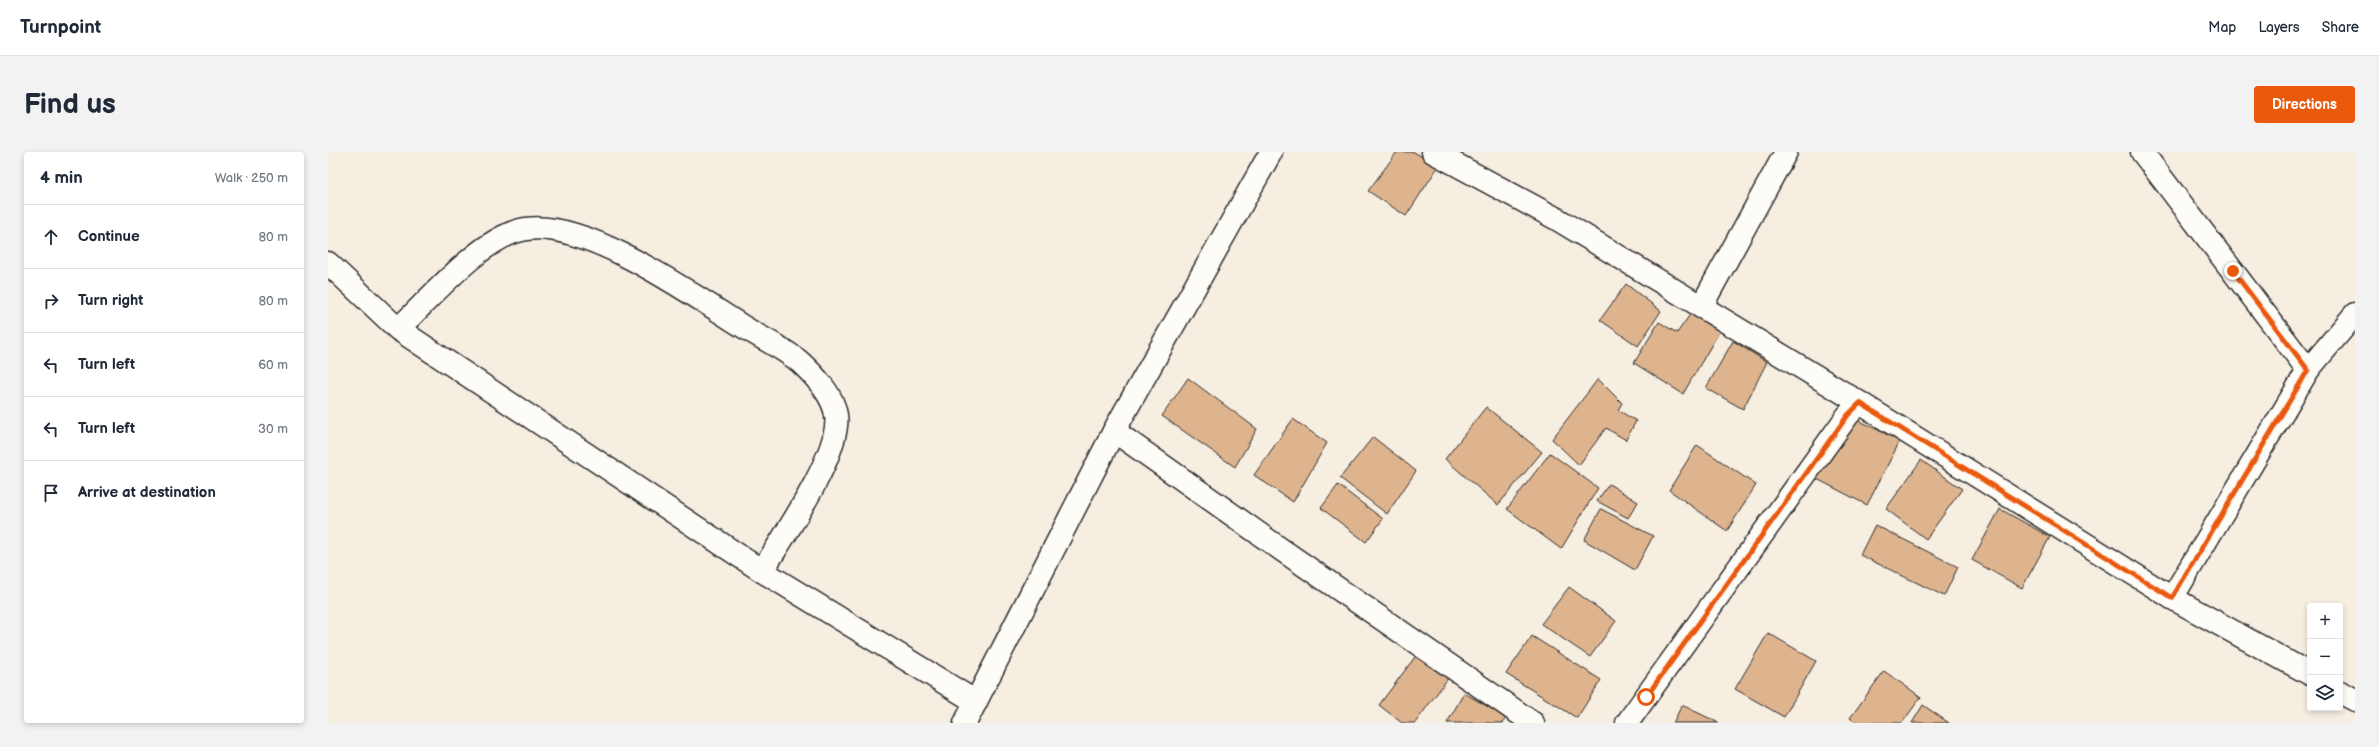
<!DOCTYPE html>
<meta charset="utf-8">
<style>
body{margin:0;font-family:"Balsamiq Sans",sans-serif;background:#f2f2f3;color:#1f2937}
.controls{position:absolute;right:12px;bottom:12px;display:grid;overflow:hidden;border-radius:4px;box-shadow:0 2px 6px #0003}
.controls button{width:36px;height:36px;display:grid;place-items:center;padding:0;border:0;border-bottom:1px solid #e0e1e3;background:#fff;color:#1f2937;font:20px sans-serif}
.stop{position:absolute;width:12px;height:12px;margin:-9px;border:3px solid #ea580c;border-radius:50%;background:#fff}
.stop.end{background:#ea580c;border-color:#fff;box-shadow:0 1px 4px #0008}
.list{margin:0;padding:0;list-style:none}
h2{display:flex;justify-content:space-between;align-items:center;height:52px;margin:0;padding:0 16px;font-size:17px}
h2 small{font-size:13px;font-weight:400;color:#747a83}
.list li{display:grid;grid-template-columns:26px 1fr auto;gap:12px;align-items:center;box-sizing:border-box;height:64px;padding:0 16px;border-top:1px solid #e0e1e3}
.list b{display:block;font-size:15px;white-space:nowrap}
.list em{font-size:13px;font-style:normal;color:#747a83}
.icon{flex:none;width:22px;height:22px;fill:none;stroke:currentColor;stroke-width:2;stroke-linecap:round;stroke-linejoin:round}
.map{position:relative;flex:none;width:2027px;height:571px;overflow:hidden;border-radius:4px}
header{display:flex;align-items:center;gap:24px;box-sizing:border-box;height:56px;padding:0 20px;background:#fff;border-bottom:1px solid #e0e1e3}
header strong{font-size:19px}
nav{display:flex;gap:22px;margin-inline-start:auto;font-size:14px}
.intro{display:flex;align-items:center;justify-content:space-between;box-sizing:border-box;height:96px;padding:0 24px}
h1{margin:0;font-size:28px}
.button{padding:10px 18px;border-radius:4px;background:#ea580c;color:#fff;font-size:14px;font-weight:700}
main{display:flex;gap:24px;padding:0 24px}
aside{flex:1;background:#fff;border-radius:4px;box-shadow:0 2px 6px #0003}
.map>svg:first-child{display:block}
.building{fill:#deb48e;stroke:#2b2b2b}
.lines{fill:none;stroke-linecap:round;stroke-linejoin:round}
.minor-casing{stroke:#2b2b2b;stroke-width:25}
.minor{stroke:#fdfcf7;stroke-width:22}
.route{stroke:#ea580c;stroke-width:5}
</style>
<header>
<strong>Turnpoint</strong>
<nav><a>Map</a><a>Layers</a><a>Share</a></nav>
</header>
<div class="intro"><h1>Find us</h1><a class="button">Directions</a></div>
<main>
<aside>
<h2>4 min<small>Walk · 250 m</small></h2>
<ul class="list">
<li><svg class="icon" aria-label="ahead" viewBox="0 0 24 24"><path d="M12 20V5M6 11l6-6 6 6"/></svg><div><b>Continue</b></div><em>80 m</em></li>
<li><svg class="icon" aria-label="right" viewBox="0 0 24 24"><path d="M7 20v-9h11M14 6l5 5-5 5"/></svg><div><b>Turn right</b></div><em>80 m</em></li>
<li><svg class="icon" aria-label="left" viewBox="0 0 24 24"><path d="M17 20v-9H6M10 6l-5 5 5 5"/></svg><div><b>Turn left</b></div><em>60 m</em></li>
<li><svg class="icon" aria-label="left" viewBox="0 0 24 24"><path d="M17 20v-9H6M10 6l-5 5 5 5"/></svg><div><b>Turn left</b></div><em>30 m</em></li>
<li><svg class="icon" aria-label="arrive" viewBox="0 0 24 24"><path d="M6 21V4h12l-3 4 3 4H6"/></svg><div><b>Arrive at destination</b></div></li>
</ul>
</aside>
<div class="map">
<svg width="2027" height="571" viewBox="0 0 2027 571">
<rect width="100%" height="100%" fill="#f7eee2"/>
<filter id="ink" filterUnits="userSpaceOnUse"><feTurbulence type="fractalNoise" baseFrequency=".025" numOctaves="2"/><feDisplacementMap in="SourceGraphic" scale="8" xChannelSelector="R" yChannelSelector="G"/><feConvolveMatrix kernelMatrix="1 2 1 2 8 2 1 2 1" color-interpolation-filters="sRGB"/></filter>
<g filter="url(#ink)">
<g class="building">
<path d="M1069 0H1086L1110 15 1078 64 1040 39Z"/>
<path d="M1298 132 1333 159 1310 194 1272 168Z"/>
<path d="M1366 157 1394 175 1355 242 1306 211 1331 170 1349 181Z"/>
<path d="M1405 189 1439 210 1415 257 1378 236Z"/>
<path d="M860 226 929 277 907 315 834 264Z"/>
<path d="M1270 227 1294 251 1290 258 1308 269 1298 288 1278 276 1251 313 1224 287Z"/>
<path d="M1158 255 1214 300 1170 353 1117 307Z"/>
<path d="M1520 263 1572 289 1539 353 1487 326Z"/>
<path d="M965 267 999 291 965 350 926 323Z"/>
<path d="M1045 285 1088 319 1059 362 1012 326Z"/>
<path d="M1369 293 1428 333 1399 379 1341 338Z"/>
<path d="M1222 301 1270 336 1233 397 1179 357Z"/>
<path d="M1593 308 1634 337 1598 387 1558 357Z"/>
<path d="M1281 332 1310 350 1300 366 1269 349Z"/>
<path d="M1010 333 1055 367 1038 390 993 356Z"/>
<path d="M1273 357 1325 384 1307 418 1256 388Z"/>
<path d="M1672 357 1722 385 1694 436 1644 408Z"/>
<path d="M1547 373 1630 415 1616 444 1532 403Z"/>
<path d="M1241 435 1288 469 1262 505 1213 472Z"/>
<path d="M1440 481 1488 509 1456 565 1407 537Z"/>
<path d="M1204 484 1273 528 1249 566 1178 522Z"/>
<path d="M1090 501 1121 525 1087 571H1074L1051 553Z"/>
<path d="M1556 519 1593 545 1574 571H1529L1522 566Z"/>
<path d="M1136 541 1178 565 1175 571H1119Z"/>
<path d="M1354 553 1391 571H1345Z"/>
<path d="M1595 553 1621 571H1584Z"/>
</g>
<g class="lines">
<g class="minor-casing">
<g id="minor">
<path d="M1105 0 1229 67 1532 251 1844 446 1982 522"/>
<path d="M1814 0 1980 218"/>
<path d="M0 111 70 177 434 419 648 550"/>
<path d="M1373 155 1458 0"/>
<path d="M70 177C102 147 155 83 198 77 259 68 363 142 414 174 433 186 455 196 472 210 486 223 505 242 508 263 514 300 454 387 434 419"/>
<path d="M786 279 954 398 1205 571"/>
<path d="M1844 446 1980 218 2027 162"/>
<path d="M2012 540 2027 548"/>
<path d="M637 571 786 279 943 0"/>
<path d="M1299 571 1520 263 1532 251"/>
</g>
</g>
<use href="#minor" class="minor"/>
</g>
</g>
<g class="lines" filter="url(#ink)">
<path class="route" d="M1318 545 1520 263 1532 251 1844 446 1980 218 1905 119"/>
</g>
</svg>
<div class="controls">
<button>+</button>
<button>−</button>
<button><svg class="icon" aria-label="layers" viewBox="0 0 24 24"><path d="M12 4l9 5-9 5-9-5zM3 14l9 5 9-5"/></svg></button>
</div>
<div class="stop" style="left:1318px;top:545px"></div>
<div class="stop end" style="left:1905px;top:119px"></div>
</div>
</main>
